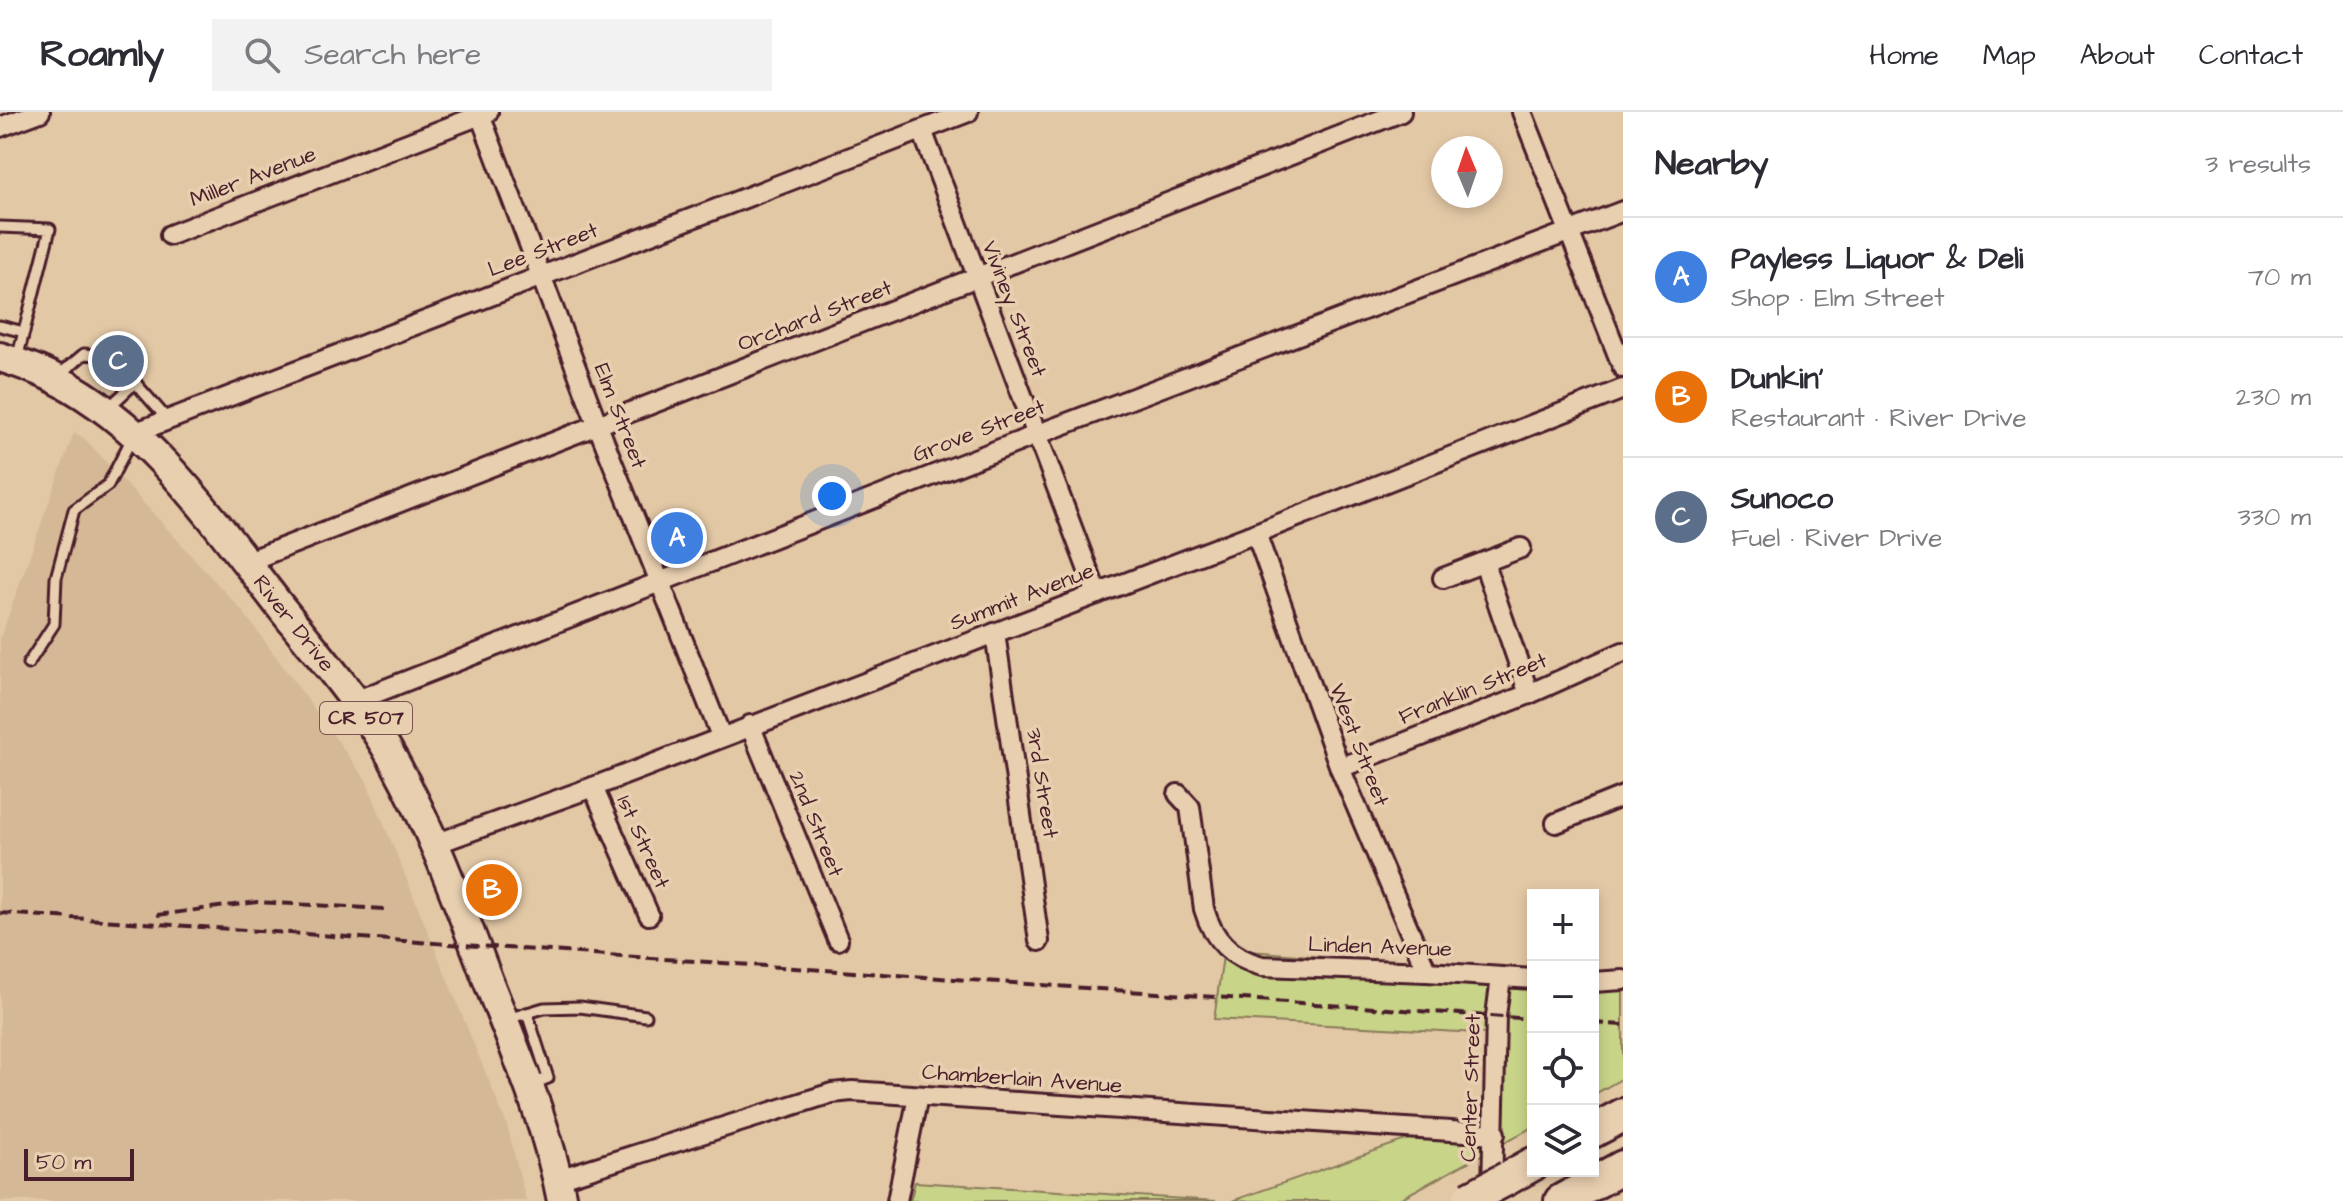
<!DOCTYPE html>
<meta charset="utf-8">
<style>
body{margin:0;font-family:"Architects Daughter",sans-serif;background:#f2f2f3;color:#2b2b33}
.controls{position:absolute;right:24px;bottom:24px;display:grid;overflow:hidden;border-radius:0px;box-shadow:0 4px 12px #0003}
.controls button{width:72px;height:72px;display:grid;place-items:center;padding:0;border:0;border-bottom:2px solid #e1e1e2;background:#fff;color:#2b2b33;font:40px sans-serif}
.compass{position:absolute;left:1431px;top:24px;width:72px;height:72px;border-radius:50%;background:#fff;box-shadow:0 4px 12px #0003;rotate:358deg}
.scale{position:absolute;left:24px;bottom:20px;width:110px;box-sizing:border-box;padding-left:8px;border:4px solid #4a1f2b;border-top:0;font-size:22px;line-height:28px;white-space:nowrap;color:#4a1f2b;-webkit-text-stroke:6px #e8cfb0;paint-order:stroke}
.you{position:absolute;left:832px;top:384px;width:28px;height:28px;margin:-20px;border:6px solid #fff;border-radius:50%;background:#1a73e8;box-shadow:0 0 0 12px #1a73e833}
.badge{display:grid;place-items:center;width:52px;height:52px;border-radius:50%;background:#2563eb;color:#fff;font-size:26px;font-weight:700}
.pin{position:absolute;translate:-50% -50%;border:4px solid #fff;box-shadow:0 2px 8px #0006}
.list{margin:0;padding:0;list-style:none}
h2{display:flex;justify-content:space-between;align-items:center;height:104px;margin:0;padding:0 32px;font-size:34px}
h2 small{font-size:26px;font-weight:400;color:#7c7c81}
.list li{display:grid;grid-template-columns:52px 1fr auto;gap:24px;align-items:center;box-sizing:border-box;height:120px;padding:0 32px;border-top:2px solid #e1e1e2}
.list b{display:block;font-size:30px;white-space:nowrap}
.list p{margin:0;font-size:26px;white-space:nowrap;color:#7c7c81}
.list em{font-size:26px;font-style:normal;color:#7c7c81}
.icon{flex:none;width:44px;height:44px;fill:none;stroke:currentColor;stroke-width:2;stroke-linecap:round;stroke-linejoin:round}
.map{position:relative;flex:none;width:1623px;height:1089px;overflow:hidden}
header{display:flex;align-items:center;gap:48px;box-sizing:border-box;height:112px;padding:0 40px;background:#fff;border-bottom:2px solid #e1e1e2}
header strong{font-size:38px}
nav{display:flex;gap:44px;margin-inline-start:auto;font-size:28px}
.search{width:560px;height:72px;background:#f2f2f3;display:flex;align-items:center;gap:20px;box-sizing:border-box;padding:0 28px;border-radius:0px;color:#7c7c81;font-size:30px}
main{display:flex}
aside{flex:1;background:#fff}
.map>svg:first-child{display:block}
.built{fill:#d5b997}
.green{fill:#c8d488;stroke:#897a5a;stroke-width:2}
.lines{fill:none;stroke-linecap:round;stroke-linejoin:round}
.service-casing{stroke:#4a1f2b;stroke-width:15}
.minor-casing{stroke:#4a1f2b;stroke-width:24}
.primary-casing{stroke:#4a1f2b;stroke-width:34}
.motorway-casing{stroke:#4a1f2b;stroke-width:38}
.service{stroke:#e8cfb0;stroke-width:9}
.minor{stroke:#e8cfb0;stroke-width:18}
.primary{stroke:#e8cfb0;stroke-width:28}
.motorway{stroke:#e8cfb0;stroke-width:32}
.rail{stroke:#4a1f2b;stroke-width:4;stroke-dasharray:12 6;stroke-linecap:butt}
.motorway-bridge-casing{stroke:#4a1f2b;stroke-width:38;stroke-linecap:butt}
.motorway-bridge{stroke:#e8cfb0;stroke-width:32}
.labels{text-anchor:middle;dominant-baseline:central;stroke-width:7;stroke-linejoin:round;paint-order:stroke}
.shield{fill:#e8cfb0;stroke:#795453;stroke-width:2}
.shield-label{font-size:20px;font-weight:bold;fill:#4a1f2b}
.street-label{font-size:22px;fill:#4a1f2b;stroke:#e8cfb0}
</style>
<header>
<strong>Roamly</strong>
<div class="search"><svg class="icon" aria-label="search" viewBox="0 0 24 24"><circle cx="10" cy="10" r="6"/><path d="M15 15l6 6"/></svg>Search here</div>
<nav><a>Home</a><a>Map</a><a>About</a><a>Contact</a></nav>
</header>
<main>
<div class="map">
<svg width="1623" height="1089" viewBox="0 0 1623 1089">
<rect width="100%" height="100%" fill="#e3c8a5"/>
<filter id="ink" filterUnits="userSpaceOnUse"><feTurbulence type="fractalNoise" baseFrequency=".0125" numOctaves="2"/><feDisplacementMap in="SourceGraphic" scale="16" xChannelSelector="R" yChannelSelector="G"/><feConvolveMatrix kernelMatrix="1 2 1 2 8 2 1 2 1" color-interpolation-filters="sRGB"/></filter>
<g filter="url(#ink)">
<path class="built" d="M74 320 86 328 244 501 366 668 507 1013 526 1089H0V527Z"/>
<g class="green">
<path d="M1224 837 1533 862V1015L1396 1089H1232L1431 1019 1494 1020 1497 922 1214 907Z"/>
<path d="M1593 867 1623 868V966L1593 983Z"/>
<path d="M915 1070 1216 1089H910Z"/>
</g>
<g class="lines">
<g class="service-casing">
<g id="service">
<path d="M0 115 50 117 17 247"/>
<path d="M0 214 24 220"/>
<path d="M124 258 168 308"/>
<path d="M59 263 84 242 108 244"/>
<path d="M108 296 136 270"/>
<path d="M28 552 54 512 56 466 74 398 108 373 133 324"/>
<path d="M527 901 548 966 533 972"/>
<path d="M507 907 544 896 580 895 646 904"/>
</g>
</g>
<g class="minor-casing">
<g id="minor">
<path d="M479 0 598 314 721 624"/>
<path d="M1522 0 1623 256"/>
<path d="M0 15 40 0"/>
<path d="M922 18 1097 482"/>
<path d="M170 123 488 0"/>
<path d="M134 321 968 0"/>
<path d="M1256 421 1340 656 1427 860"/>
<path d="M246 450 1401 0"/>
<path d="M1484 451 1529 582"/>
<path d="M1443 466 1521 436"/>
<path d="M995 521 1039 829"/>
<path d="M355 589 1036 323 1623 99"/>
<path d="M750 613 838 828"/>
<path d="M1340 656 1529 582 1623 540"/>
<path d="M593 675 649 803"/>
<path d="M1178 682 1190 695 1204 797C1213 828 1231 846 1262 854L1427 860 1533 867"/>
<path d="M1556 711 1623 684"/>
<path d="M435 732 593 675 1256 421 1623 277"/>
<path d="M1593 870 1623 868"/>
<path d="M558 1067 832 981 852 979 1495 1022"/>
<path d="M1492 1078 1496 904 1501 865"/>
<path d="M897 1089 918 984"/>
</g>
</g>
<g class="primary-casing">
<g id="primary">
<path id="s1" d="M0 245C19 251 39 258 56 267 153 317 217 414 283 498 322 547 364 595 394 649 432 718 459 792 487 866 515 938 548 1013 562 1089"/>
</g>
</g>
<g class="motorway-casing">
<g id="motorway">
<path d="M1593 1019 1623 1003"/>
<path d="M1508 1066 1533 1052"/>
<path d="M1561 1089 1623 1055"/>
</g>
</g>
<use href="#service" class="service"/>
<use href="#minor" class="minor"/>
<use href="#primary" class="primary"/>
<use href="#motorway" class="motorway"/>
<g class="rail">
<path d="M0 801 1533 907"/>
<path d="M157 803 257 790 384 797"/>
<path d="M1593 911 1623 913"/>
</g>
<g class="motorway-bridge-casing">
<path id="motorway-bridge" d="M1470 1086 1508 1066"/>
</g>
<use href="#motorway-bridge" class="motorway-bridge"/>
</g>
</g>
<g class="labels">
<rect class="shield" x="320" y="590" width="92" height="32" rx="6"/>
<g class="shield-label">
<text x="366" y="606">CR 507</text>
</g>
<g class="street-label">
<text transform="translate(253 65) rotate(-21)">Miller Avenue</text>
<text transform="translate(543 138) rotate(-21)">Lee Street</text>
<text transform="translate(1014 197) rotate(69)">Viviney Street</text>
<text transform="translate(815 204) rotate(-21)">Orchard Street</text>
<text transform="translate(620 304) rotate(69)">Elm Street</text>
<text transform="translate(979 319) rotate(-21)">Grove Street</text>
<text transform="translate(1022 485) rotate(-21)">Summit Avenue</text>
<text stroke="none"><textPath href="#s1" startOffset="404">River Drive</textPath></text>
<text transform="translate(1473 577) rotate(-22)">Franklin Street</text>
<text transform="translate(1359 633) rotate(69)">West Street</text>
<text transform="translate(1042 671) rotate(81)">3rd Street</text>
<text transform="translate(816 712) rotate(68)">2nd Street</text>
<text transform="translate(643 730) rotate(66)">1st Street</text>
<text transform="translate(1380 835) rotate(2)">Linden Avenue</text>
<text transform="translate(1022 967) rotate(4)">Chamberlain Avenue</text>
<text transform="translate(1471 976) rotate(-88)">Center Street</text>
</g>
</g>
</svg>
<div class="controls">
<button>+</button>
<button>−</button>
<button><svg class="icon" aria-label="locate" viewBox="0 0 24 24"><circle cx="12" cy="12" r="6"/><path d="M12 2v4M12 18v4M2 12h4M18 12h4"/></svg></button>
<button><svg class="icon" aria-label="layers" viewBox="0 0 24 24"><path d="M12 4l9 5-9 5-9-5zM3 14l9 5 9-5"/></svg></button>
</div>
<svg class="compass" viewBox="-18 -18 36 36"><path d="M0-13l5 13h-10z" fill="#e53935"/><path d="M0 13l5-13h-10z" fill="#7c7c81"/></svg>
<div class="scale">50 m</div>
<div class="you"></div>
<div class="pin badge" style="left:677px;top:426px;background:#3f7fe0">A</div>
<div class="pin badge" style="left:492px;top:778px;background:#e8710a">B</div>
<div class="pin badge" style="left:118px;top:249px;background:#5c6f8a">C</div>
</div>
<aside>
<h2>Nearby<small>3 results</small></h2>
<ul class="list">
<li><span class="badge" style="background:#3f7fe0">A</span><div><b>Payless Liquor &amp; Deli</b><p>Shop · Elm Street</p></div><em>70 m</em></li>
<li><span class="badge" style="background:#e8710a">B</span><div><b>Dunkin'</b><p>Restaurant · River Drive</p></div><em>230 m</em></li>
<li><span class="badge" style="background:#5c6f8a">C</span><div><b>Sunoco</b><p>Fuel · River Drive</p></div><em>330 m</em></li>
</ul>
</aside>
</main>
